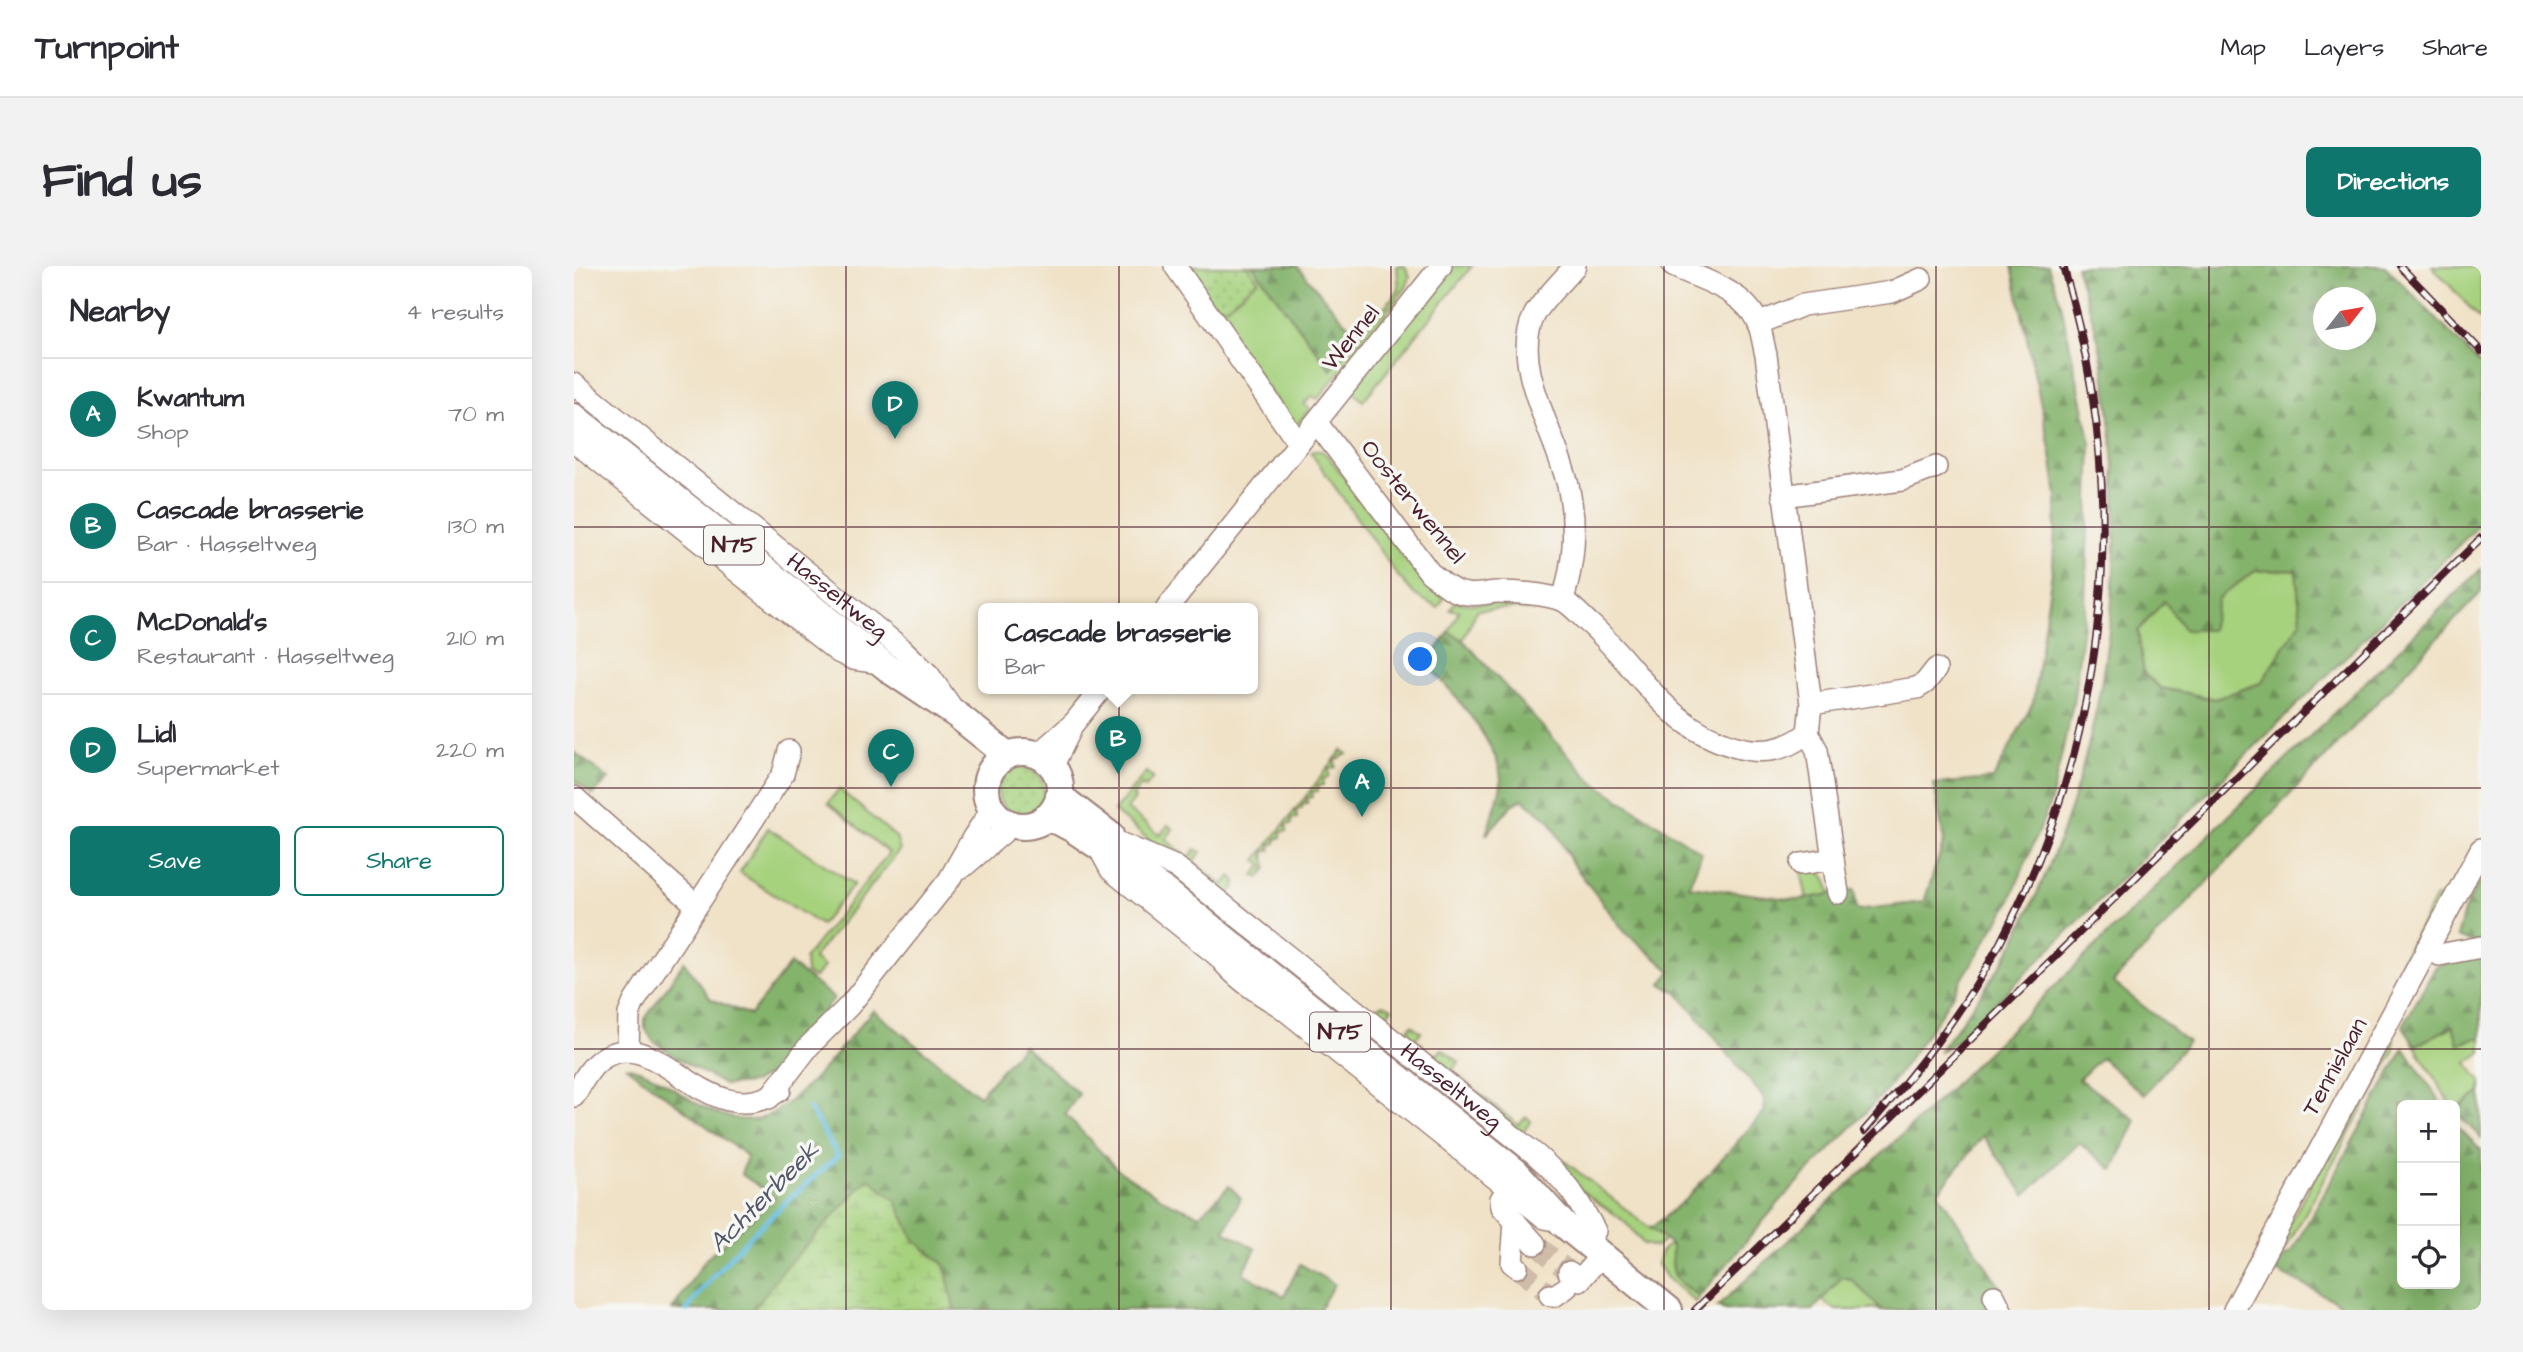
<!DOCTYPE html>
<meta charset="utf-8">
<style>
body{margin:0;font-family:"Architects Daughter",sans-serif;background:#f2f2f3;color:#2b2b33}
.controls{position:absolute;right:21px;bottom:21px;display:grid;overflow:hidden;border-radius:10px;box-shadow:0 7px 28px #0002}
.controls button{width:63px;height:63px;display:grid;place-items:center;padding:0;border:0;border-bottom:2px solid #e1e1e2;background:#fff;color:#2b2b33;font:35px sans-serif}
.compass{position:absolute;left:1739px;top:21px;width:63px;height:63px;border-radius:50%;background:#fff;box-shadow:0 7px 28px #0002;rotate:59deg}
.you{position:absolute;left:847px;top:394px;width:24px;height:24px;margin:-18px;border:5px solid #fff;border-radius:50%;background:#1a73e8;box-shadow:0 0 0 10px #1a73e833}
.badge{display:grid;place-items:center;width:46px;height:46px;border-radius:50%;background:#0f766e;color:#fff;font-size:23px;font-weight:700}
.pin{position:absolute;translate:-50% -58px;filter:drop-shadow(0 2px 4px #0008)}
.pin::after{content:'';position:absolute;top:37px;width:24px;height:21px;background:inherit;clip-path:polygon(0 0,100% 0,50% 100%)}
.popup{position:absolute;left:404px;top:337px;width:280px;height:91px;box-sizing:border-box;display:grid;place-content:center;border-radius:10px;background:#fff;filter:drop-shadow(0 2px 5px #0005);font-size:23px;white-space:nowrap;color:#7c7c81}
.popup b{font-size:26px;color:#2b2b33}
.popup::after{content:'';position:absolute;left:50%;top:100%;margin-left:-14px;border:14px solid transparent;border-top-color:#fff}
.list{margin:0;padding:0;list-style:none}
h2{display:flex;justify-content:space-between;align-items:center;height:91px;margin:0;padding:0 28px;font-size:30px}
h2 small{font-size:23px;font-weight:400;color:#7c7c81}
.list li{display:grid;grid-template-columns:46px 1fr auto;gap:21px;align-items:center;box-sizing:border-box;height:112px;padding:0 28px;border-top:2px solid #e1e1e2}
.list b{display:block;font-size:26px;white-space:nowrap}
.list p{margin:0;font-size:23px;white-space:nowrap;color:#7c7c81}
.list em{font-size:23px;font-style:normal;color:#7c7c81}
.actions{display:flex;gap:14px;padding:21px 28px}
.actions a{flex:1;padding:16px 0;border:2px solid #0f766e;border-radius:10px;text-align:center;font-size:24px;color:#0f766e}
.actions .main{background:#0f766e;color:#fff}
.icon{flex:none;width:38px;height:38px;fill:none;stroke:currentColor;stroke-width:2;stroke-linecap:round;stroke-linejoin:round}
.map{position:relative;flex:none;width:1907px;height:1044px;overflow:hidden;border-radius:10px}
header{display:flex;align-items:center;gap:42px;box-sizing:border-box;height:98px;padding:0 35px;background:#fff;border-bottom:2px solid #e1e1e2}
header strong{font-size:33px}
nav{display:flex;gap:38px;margin-inline-start:auto;font-size:24px}
.intro{display:flex;align-items:center;justify-content:space-between;box-sizing:border-box;height:168px;padding:0 42px}
h1{margin:0;font-size:49px}
.button{padding:18px 32px;border-radius:10px;background:#0f766e;color:#fff;font-size:24px;font-weight:700}
main{display:flex;gap:42px;padding:0 42px}
aside{flex:1;background:#fff;border-radius:10px;box-shadow:0 7px 28px #0002}
.map>svg:first-child{display:block}
.grass{fill:#a6d17d;stroke:#787854;stroke-width:2}
.forest{fill:url(#forest-firs);stroke:#67694c;stroke-width:2;fill-rule:evenodd}
.wetland{fill:url(#wetland-marsh);stroke:#787854;stroke-width:2}
.park{fill:url(#park-dots);stroke:#787854;stroke-width:2}
.lines{fill:none;stroke-linecap:round;stroke-linejoin:round}
.stream{stroke:#64bee2;stroke-width:5}
.minor-tunnel{stroke:#cfbba8;stroke-width:21;stroke-dasharray:21 10;stroke-linecap:butt}
.minor-casing{stroke:#9d8079;stroke-width:24}
.major-casing{stroke:#9d8079;stroke-width:30}
.minor{stroke:#fff;stroke-width:21}
.major{stroke:#fff;stroke-width:26}
.rail-casing{stroke:#4a1f2b;stroke-width:8}
.rail{stroke:#f6f6f2;stroke-width:5;stroke-dasharray:16;stroke-linecap:butt}
.grid{fill:none;stroke:#4a1f2b;stroke-width:2;stroke-opacity:0.55}
.labels{text-anchor:middle;dominant-baseline:central;stroke-width:7;stroke-linejoin:round;paint-order:stroke}
.shield{fill:#f6f6f2;stroke:#7e6067;stroke-width:2}
.shield-label{font-size:23px;font-weight:bold;fill:#4a1f2b}
.street-label{font-size:24px;fill:#4a1f2b;stroke:#f6f6f2}
.water-label{font-size:26px;font-style:italic;fill:#53576b;stroke:#f6f6f2}
</style>
<header>
<strong>Turnpoint</strong>
<nav><a>Map</a><a>Layers</a><a>Share</a></nav>
</header>
<div class="intro"><h1>Find us</h1><a class="button">Directions</a></div>
<main>
<aside>
<h2>Nearby<small>4 results</small></h2>
<ul class="list">
<li><span class="badge">A</span><div><b>Kwantum</b><p>Shop</p></div><em>70 m</em></li>
<li><span class="badge">B</span><div><b>Cascade brasserie</b><p>Bar · Hasseltweg</p></div><em>130 m</em></li>
<li><span class="badge">C</span><div><b>McDonald's</b><p>Restaurant · Hasseltweg</p></div><em>210 m</em></li>
<li><span class="badge">D</span><div><b>Lidl</b><p>Supermarket</p></div><em>220 m</em></li>
</ul>
<div class="actions"><a class="main">Save</a><a>Share</a></div>
</aside>
<div class="map">
<svg width="1907" height="1044" viewBox="0 0 1907 1044">
<defs>
<pattern id="forest-firs" width="22" height="20" patternUnits="userSpaceOnUse" patternTransform="scale(1.75)"><rect width="22" height="20" fill="#84b36c"/><path d="M5 1l3.5 6h-7zM16 11l3.5 6h-7z" fill="#6e9159"/></pattern>
<pattern id="wetland-marsh" width="20" height="14" patternUnits="userSpaceOnUse" patternTransform="scale(1.75)"><rect width="20" height="14" fill="#a6d17d"/><path d="M1 5h8M5 5V1M11 12h8M15 12V8" fill="none" stroke="#90b36c"/></pattern>
<pattern id="park-dots" width="8" height="8" patternUnits="userSpaceOnUse" patternTransform="scale(1.75)"><rect width="8" height="8" fill="#a6d17d"/><path d="M2 2h.1M6 6h.1" fill="none" stroke="#90b36c" stroke-width="1.8" stroke-linecap="round"/></pattern>
</defs>
<rect width="100%" height="100%" fill="#f6f6f2"/>
<filter id="ink" filterUnits="userSpaceOnUse"><feTurbulence type="fractalNoise" baseFrequency=".0143" numOctaves="2"/><feDisplacementMap in="SourceGraphic" scale="14" xChannelSelector="R" yChannelSelector="G"/><feConvolveMatrix kernelMatrix="1 2 1 2 8 2 1 2 1" color-interpolation-filters="sRGB"/></filter>
<filter id="wash" filterUnits="userSpaceOnUse"><feTurbulence type="fractalNoise" baseFrequency=".00686" numOctaves="4" result="noise"/><feDisplacementMap in="SourceGraphic" scale="28" xChannelSelector="R" yChannelSelector="G"/><feGaussianBlur stdDeviation="1.57" result="paint"/><feColorMatrix in="noise" values="0 0 0 0 0 0 0 0 0 0 0 0 0 0 0 0 0 1.4 0 .05"/><feComposite in="paint" operator="in"/></filter>
<g filter="url(#wash)">
<rect width="100%" height="100%" fill="#f0e2c7"/>
<g class="grass">
<path d="M606 0H622L617 7 684 14 673 0H679L757 104 825 24 823 0H831L836 11 832 22 744 133 738 130 730 138 736 143 721 161Z"/>
<path d="M873 0H898L789 135 778 125Z"/>
<path d="M1858 0H1907V54Z"/>
<path d="M739 185H748L755 191 835 298 856 322 870 332 864 342 841 329 823 309 737 187Z"/>
<path d="M1722 304 1727 355 1687 417 1641 433 1587 422 1570 408 1563 365 1590 335 1644 332 1681 305Z"/>
<path d="M881 336C905 341 928 335 952 339L954 344 941 342 903 344 889 374 875 366 885 345 876 343Z"/>
<path d="M572 506 579 512 571 522 568 519 559 530 561 533 553 543 586 569 594 559 599 563 592 573 614 592 622 583 627 586 620 596 649 619 657 610 662 615 661 622 652 629 590 592 582 580 540 545Z"/>
<path d="M265 523 322 571 326 584 239 692 250 701 240 712 232 707 231 692 315 587 254 537Z"/>
<path d="M194 562 280 618 247 659 166 607Z"/>
<path d="M1240 604C1253 608 1253 615 1257 628L1233 633 1227 605Z"/>
<path d="M1862 631 1868 635 1833 701 1826 697Z"/>
<path d="M1880 759 1884 778 1907 771V786L1893 797 1907 815V826L1881 843V839H1877L1841 780Z"/>
<path d="M1820 764V786L1712 982 1695 995Z"/>
<path d="M983 893 989 894 1091 974 1082 981 1069 978C1062 969 1056 960 1047 953 1030 939 985 915 983 893Z"/>
<path d="M1095 978 1098 980C1097 1013 1100 1012 1125 1031L1121 1036 1094 1013 1083 997 1087 986Z"/>
<path d="M1267 1011 1277 1013 1308 1044 1297 1042 1295 1044H1262L1248 1034Z"/>
</g>
<g class="forest">
<path d="M679 0H723L785 72 757 104Z"/>
<path d="M1438 0H1474L1487 38 1517 178 1511 342 1499 438 1477 535 1434 639 1364 752 1313 824 1208 933 1125 1031C1100 1012 1097 1013 1098 980L1088 971 1076 963 1113 932 1191 845 1190 832 1104 727 1087 718 1097 705 1050 665 998 597 976 555 949 533 938 539 912 569C916 554 927 530 927 516 928 481 876 423 853 398L875 366 889 374 1019 516 1128 587 1115 620 1223 634 1280 624 1283 644 1350 636 1370 575 1360 518 1419 513 1459 437 1479 299 1483 230 1477 188Z"/>
<path d="M1502 0H1811L1907 99V257L1383 775 1365 786C1388 753 1414 721 1435 686 1445 670 1451 651 1460 634 1538 467 1558 273 1528 92 1523 61 1511 30 1502 0ZM1750 32H1792V74H1750ZM1722 304 1727 355 1687 417 1641 433 1587 422 1570 408 1564 365 1590 335 1611 364H1637L1644 332 1681 305Z"/>
<path d="M1907 303V326L1539 716 1614 776 1570 829 1527 792 1505 813 1562 854 1539 904 1505 877 1451 929 1409 870 1364 926 1426 1021 1408 1029 1416 1044H1308L1277 1013 1268 1011 1239 1044H1152L1143 1041 1345 853Z"/>
<path d="M0 486 35 513 19 529 0 514Z"/>
<path d="M1907 613V675L1899 677 1883 671 1891 642Z"/>
<path d="M1907 687V771L1884 778 1879 760 1841 780 1829 760 1862 700Z"/>
<path d="M110 696 137 733 176 749 216 698 260 732 202 805 179 817 151 819 102 791 79 775 71 762V753Z"/>
<path d="M299 744 405 830 449 779 505 828 491 848 543 903 594 936 626 949 655 920 667 932 651 965 682 983 669 1007 710 1030 726 998 760 1018 745 1044H380L371 999 340 974 322 935 179 1044H98L132 993 201 931 167 908 173 890 51 800C85 807 102 827 131 842 144 849 175 858 188 852 230 834 269 778 299 744Z"/>
<path d="M1830 782 1868 839H1828V1018H1881V858L1907 884V1044H1779L1700 1004 1702 996 1718 985Z"/>
<path d="M1907 826V872L1881 845Z"/>
</g>
<path class="wetland" d="M295 912 322 935 340 974 371 1000 380 1044H179L209 1004Z"/>
<g class="park">
<path d="M622 0H673L684 14 652 41 639 39 617 7Z"/>
<path d="M768 484 773 488 761 495 762 501 755 503V511L749 513V519L744 520V525L738 526V531L733 532 734 537 728 538V543L722 544 723 552 717 553 718 558 712 559 713 565 707 566V571L702 573V577L696 579 697 584 690 586 693 602 685 612 680 609 689 599 682 594Z"/>
<circle cx="447" cy="525" r="23"/>
<path d="M810 738 818 742 810 752 830 768 838 759 847 766 841 773 848 778 847 781 860 792 868 783 885 796 878 805 944 859 952 851 957 855 945 871 795 749 803 741Z"/>
</g>
<g class="lines">
<path class="stream" d="M113 1044C155 985 210 937 264 890L235 842"/>
</g>
</g>
<g filter="url(#ink)">
<g class="lines">
<g class="minor-tunnel">
<path d="M961 978 995 1006"/>
<path d="M943 1001 976 1029"/>
</g>
<g class="minor-casing">
<g id="minor">
<path d="M601 0 718 168 726 176"/>
<path d="M1184 58 1229 39 1318 26 1347 13"/>
<path id="s1" d="M0 118 327 382 355 409 378 442"/>
<path d="M743 157 856 307C867 315 878 327 893 328 903 330 914 326 924 326 941 326 972 328 988 334 997 338 1008 351 1016 358 1066 403 1089 459 1159 480 1188 489 1210 485 1234 467L1237 438 1192 89C1189 78 1188 66 1184 57 1170 24 1128 14 1099 0"/>
<path d="M0 175 264 386 279 393 307 397"/>
<path d="M1209 230 1328 214 1362 201"/>
<path d="M989 334C1000 295 1003 264 995 224 985 172 935 100 960 50 967 35 990 13 1001 0"/>
<path d="M593 342 867 0"/>
<path d="M1237 438 1343 422 1351 417 1362 403"/>
<path d="M1234 467 1243 484 1264 627"/>
<path d="M463 489 500 457 528 422"/>
<path d="M478 501 496 465"/>
<path d="M0 531 122 639"/>
<path id="s2" d="M543 576 602 601 961 888C993 916 1001 928 1021 965"/>
<path d="M525 582 537 604 644 690C660 711 683 727 706 740L935 923 971 952 976 953"/>
<path d="M1227 598 1259 593"/>
<path d="M389 601 439 558"/>
<path d="M1853 682 1865 689 1907 681"/>
<path d="M54 785 55 748 60 736 209 508 215 485"/>
<path d="M0 830C7 819 14 803 25 795 82 750 133 874 206 824"/>
<path d="M195 832 235 780 275 740 375 614 400 570 418 543"/>
<path d="M935 923 927 933 928 941 961 978"/>
<path d="M941 955 938 997 943 1001"/>
<path d="M995 1006 1006 1014 1028 988"/>
<path d="M976 1029 980 1030 992 1022"/>
<path d="M1420 1030 1427 1044"/>
<path d="M1660 1044 1907 583"/>
</g>
</g>
<g class="major-casing">
<g id="major">
<path d="M0 151 320 407 383 449 433 489"/>
<circle cx="449" cy="523" r="37"/>
<path d="M485 530 536 569"/>
<path d="M469 553 484 555 499 563 591 625 942 906 988 957 1095 1044"/>
</g>
</g>
<use href="#minor" class="minor"/>
<use href="#major" class="major"/>
<g class="rail-casing">
<g id="rail">
<path d="M1826 0 1907 85"/>
<path d="M1290 865C1341 807 1390 745 1426 677 1537 464 1558 229 1489 0"/>
<path d="M1121 1044 1907 272"/>
</g>
</g>
<use href="#rail" class="rail"/>
</g>
</g>
<path class="grid" d="M272 0V1044M545 0V1044M817 0V1044M1090 0V1044M1362 0V1044M1635 0V1044M0 261H1907M0 522H1907M0 783H1907"/>
<g class="labels">
<g class="shield">
<rect x="130" y="259.5" width="60" height="39" rx="5"/>
<rect x="736" y="746.5" width="60" height="39" rx="5"/>
</g>
<g class="shield-label">
<text x="160" y="279">N75</text>
<text x="766" y="766">N75</text>
</g>
<g class="street-label">
<text transform="translate(777 72) rotate(-51)">Wennel</text>
<text transform="translate(839 236) rotate(51)">Oosterwennel</text>
<text stroke="none"><textPath href="#s1" startOffset="338">Hasseltweg</textPath></text>
<text transform="translate(1761 801) rotate(-61)">Tennislaan</text>
<text stroke="none"><textPath href="#s2" startOffset="416">Hasseltweg</textPath></text>
</g>
<g class="water-label">
<text transform="translate(190 931) rotate(-45)">Achterbeek</text>
</g>
</g>
</svg>
<div class="controls">
<button>+</button>
<button>−</button>
<button><svg class="icon" aria-label="locate" viewBox="0 0 24 24"><circle cx="12" cy="12" r="6"/><path d="M12 2v4M12 18v4M2 12h4M18 12h4"/></svg></button>
</div>
<svg class="compass" viewBox="-18 -18 36 36"><path d="M0-13l5 13h-10z" fill="#e53935"/><path d="M0 13l5-13h-10z" fill="#7c7c81"/></svg>
<div class="you"></div>
<div class="pin badge" style="left:788px;top:551px">A</div>
<div class="pin badge" style="left:544px;top:508px">B</div>
<div class="popup"><b>Cascade brasserie</b>Bar</div>
<div class="pin badge" style="left:317px;top:521px">C</div>
<div class="pin badge" style="left:321px;top:173px">D</div>
</div>
</main>
